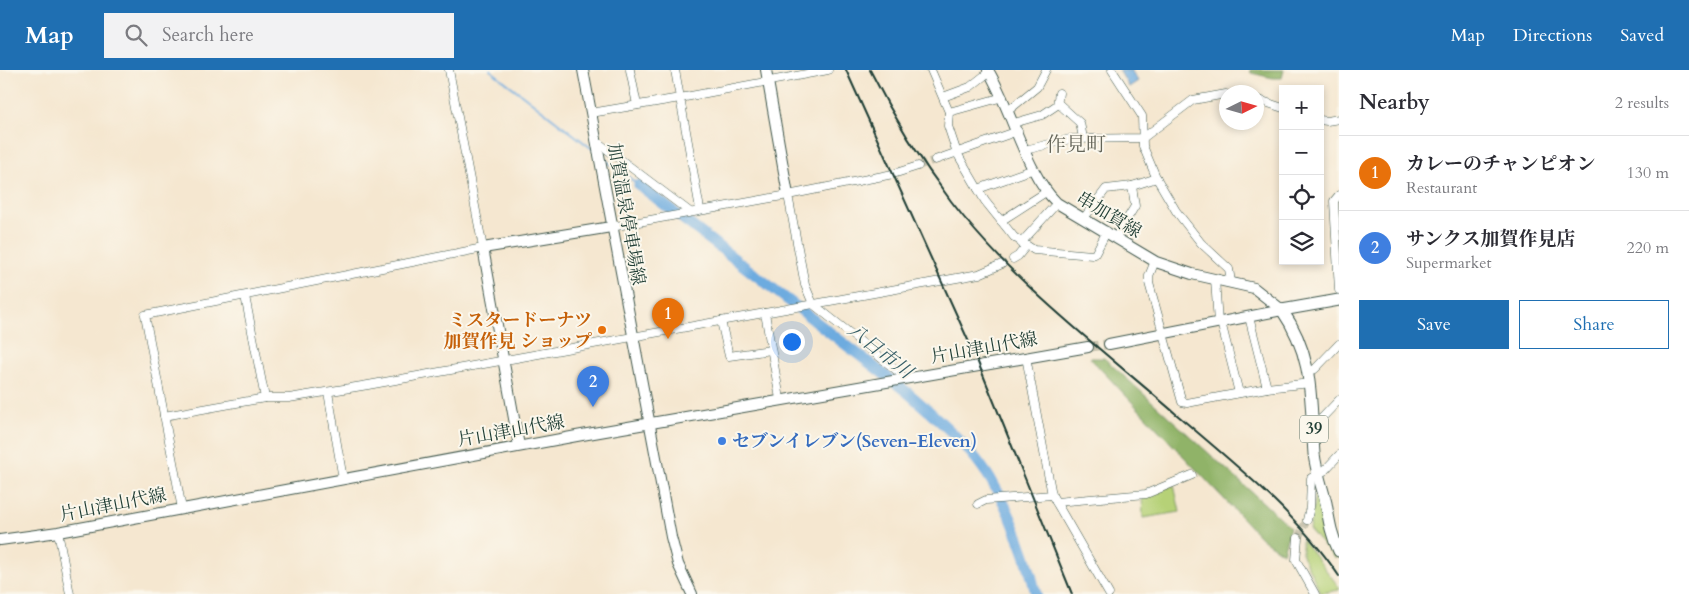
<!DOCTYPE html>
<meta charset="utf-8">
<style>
body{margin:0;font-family:Cardo,"Noto Serif JP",serif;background:#f2f2f3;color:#2b2b33}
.controls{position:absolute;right:15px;top:15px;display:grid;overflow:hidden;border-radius:0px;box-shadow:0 2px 8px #0003}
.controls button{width:45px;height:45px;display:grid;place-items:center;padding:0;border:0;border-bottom:1px solid #e1e1e2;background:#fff;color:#2b2b33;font:25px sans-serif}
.compass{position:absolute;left:1219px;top:15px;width:45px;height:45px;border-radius:50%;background:#fff;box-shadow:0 2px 8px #0003;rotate:85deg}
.you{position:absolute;left:791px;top:271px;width:18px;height:18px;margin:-12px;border:4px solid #fff;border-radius:50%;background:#1a73e8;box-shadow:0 0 0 8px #1a73e833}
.badge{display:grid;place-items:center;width:32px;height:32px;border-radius:50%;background:#1f6fb2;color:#fff;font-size:16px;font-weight:700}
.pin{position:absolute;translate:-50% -41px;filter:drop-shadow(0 1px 2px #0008)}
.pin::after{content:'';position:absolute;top:26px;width:18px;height:15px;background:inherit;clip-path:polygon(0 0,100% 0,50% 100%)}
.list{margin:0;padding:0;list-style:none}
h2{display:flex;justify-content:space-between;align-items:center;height:65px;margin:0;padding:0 20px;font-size:21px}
h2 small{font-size:16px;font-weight:400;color:#7c7c81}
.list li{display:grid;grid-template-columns:32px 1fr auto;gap:15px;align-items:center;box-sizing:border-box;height:75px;padding:0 20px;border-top:1px solid #e1e1e2}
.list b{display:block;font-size:19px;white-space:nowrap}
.list p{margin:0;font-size:16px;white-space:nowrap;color:#7c7c81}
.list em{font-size:16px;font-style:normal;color:#7c7c81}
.actions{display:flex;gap:10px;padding:15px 20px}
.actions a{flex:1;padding:11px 0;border:1px solid #1f6fb2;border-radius:0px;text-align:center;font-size:18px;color:#1f6fb2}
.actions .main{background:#1f6fb2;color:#fff}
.icon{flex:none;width:28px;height:28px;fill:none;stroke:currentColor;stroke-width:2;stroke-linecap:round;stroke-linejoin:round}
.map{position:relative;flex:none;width:1339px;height:524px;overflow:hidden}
header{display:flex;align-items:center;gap:30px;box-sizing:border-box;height:70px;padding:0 25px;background:#1f6fb2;color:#fff}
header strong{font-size:24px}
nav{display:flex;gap:28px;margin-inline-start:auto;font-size:18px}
.search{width:350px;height:45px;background:#f2f2f3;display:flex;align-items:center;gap:12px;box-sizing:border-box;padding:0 18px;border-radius:0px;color:#7c7c81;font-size:19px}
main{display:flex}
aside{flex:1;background:#fff}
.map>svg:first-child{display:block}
.green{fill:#b6d177;stroke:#6a8756}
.forest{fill:#90b368;stroke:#58784e}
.water{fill:#6dabdf;stroke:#46748a}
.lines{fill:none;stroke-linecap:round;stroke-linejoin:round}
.stream{stroke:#6dabdf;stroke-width:2}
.river{stroke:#6dabdf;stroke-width:11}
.street-tunnel{stroke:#cac5b1;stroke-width:8;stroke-dasharray:8 4;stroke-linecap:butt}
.secondary-tunnel{stroke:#cac5b1;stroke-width:10;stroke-dasharray:10 5;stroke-linecap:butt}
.street-casing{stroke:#3f564b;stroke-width:9}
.secondary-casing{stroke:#3f564b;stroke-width:12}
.primary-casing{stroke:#3f564b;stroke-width:13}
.street{stroke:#fff;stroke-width:8}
.secondary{stroke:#fff;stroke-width:10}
.primary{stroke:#fff;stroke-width:11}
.rail{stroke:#1f3d34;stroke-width:2}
.food-dot{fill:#e8710a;stroke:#fbf7ec;stroke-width:2}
.shop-dot{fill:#3f7fe0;stroke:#fbf7ec;stroke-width:2}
.labels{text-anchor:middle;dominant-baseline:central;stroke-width:4;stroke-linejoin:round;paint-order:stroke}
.shield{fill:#fbf7ec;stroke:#61756b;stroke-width:1}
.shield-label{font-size:16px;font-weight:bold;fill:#1f3d34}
.street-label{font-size:18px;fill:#1f3d34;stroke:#fbf7ec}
.food-label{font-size:18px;font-weight:bold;fill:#c56008;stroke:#fbf7ec;text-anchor:end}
.shop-label{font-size:18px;font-weight:bold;fill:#366cbe;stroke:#fbf7ec;text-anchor:start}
.water-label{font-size:19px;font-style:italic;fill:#365e67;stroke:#fbf7ec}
.quarter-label{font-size:20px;fill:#646559;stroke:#fbf7ec}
</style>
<header>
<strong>Map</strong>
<div class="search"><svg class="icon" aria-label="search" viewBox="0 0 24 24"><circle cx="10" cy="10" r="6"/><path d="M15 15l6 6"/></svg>Search here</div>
<nav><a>Map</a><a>Directions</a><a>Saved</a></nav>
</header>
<main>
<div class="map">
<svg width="1339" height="524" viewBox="0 0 1339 524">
<rect width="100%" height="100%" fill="#fbf7ec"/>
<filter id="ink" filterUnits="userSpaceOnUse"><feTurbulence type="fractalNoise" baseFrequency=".02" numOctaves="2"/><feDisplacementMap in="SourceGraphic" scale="10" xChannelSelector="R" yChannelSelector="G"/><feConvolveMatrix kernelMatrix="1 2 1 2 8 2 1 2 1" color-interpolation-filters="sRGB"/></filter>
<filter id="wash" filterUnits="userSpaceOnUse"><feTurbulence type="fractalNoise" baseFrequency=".0096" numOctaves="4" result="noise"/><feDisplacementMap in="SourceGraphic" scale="20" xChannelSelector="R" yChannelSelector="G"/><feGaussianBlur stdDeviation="1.12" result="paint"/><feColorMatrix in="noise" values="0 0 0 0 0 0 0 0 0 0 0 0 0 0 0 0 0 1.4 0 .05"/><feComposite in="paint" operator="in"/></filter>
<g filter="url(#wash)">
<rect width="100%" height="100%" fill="#f5e7d0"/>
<g class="green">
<path d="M1174 415 1180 442 1143 448 1142 427Z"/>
<path d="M1317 416 1327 465 1337 487 1335 489 1309 459Z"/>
<path d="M1302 469 1339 517V520L1321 523 1302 485Z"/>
</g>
<g class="forest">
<path d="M1250 0H1284L1282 8H1273L1251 3Z"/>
<path d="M1090 288H1104L1290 457 1283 483 1262 469Z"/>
</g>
<path class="water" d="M1119 0H1131L1138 11 1129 17Z"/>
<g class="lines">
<g class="stream">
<path d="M490 0 595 81"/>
<path d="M604 89 639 115"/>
</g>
<path class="river" d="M639 115 907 322C929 341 951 360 971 383 1003 419 1025 477 1036 524"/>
</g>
</g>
<g filter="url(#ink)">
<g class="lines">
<g class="street-tunnel">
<path d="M918 96 935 90"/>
<path d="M1298 468 1307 450"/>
</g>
<path class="secondary-tunnel" d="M1088 277 1109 274"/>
<g class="street-casing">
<g id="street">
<path d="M630 0 637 35"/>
<path d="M931 0 949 42 948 56 957 83 985 131 1014 167 1034 180 1092 185 1095 184 1107 161"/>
<path d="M1112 0 1142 46 1143 76 1156 107 1176 141 1201 173 1229 199 1231 212"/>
<path d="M943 27 970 17 989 2"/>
<path d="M1256 29 1283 38"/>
<path d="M1059 34 1080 53 1083 68"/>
<path d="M1009 40 1037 17 1046 0"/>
<path d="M949 42 1003 27"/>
<path d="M591 43 680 28 675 0"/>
<path d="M1320 50 1327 51 1339 49"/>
<path d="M1014 53 1042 45 1057 35 1059 23"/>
<path d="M596 71 690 142"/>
<path d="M1025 80 1070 69 1143 68 1193 30 1226 24"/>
<path d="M935 90 1018 61"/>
<path d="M978 119 1034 99"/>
<path d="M788 125 805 215 813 234 900 303"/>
<path d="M1339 125 1334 131 1339 220"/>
<path d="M700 139 680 28 828 0"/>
<path d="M1084 148 1106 119 1132 116 1157 108"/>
<path d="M1001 151 1046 122"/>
<path d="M611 157 788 125 893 104 918 96"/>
<path d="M1116 167 1135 136 1132 116"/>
<path d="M1021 173 1057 133"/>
<path d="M1013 189 1018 186 1026 176"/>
<path d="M1155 191 1149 206V213L1182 332 1187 333 1267 318"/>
<path d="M1215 209 1218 253"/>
<path d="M245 226 265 328"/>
<path d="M765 243 780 329"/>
<path d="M1249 247 1267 318 1310 313"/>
<path d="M721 251 729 286 771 280"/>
<path d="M1221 252 1239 323"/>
<path d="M1026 287 1052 425 1109 524"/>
<path d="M1308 302 1315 299 1339 274"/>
<path d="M328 322 343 409"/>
<path d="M164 346 265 328H289L368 315 979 204 1002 194"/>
<path d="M1314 351 1321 349 1339 330"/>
<path d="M1056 432 1146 424 1192 405"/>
<path d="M978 434 986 430 1052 425"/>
<path d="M182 439 145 245 483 178 449 0"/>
<path d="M1307 450 1310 437 1311 408 1324 401 1339 385"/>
<path d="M58 462 70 524"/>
<path d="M1298 468 1296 490 1315 524"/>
</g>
</g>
<g class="secondary-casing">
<g id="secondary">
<path d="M583 0 671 467 678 494 692 524"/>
<path d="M766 0 788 125"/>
<path d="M988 0C1012 40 1025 102 1057 133L1156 192 1192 204 1254 218 1282 240"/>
<path d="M1109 274 1282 240"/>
<path d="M519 376 483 178 611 157"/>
<path d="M0 470 58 462 582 365 1088 277"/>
</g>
</g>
<g class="primary-casing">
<path id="primary" d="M1339 230 1282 240C1315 288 1310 330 1314 384 1316 401 1322 416 1326 433 1329 450 1331 465 1339 481"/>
</g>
<use href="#street" class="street"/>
<use href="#secondary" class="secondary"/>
<use href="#primary" class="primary"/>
<g class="rail">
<path d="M846 0 977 290 1072 524"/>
<path d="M870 0C893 46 920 90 951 131 1013 213 1099 277 1176 344 1233 393 1297 443 1339 506"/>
</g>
</g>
</g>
<circle class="food-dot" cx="602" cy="260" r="5"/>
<circle class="shop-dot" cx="722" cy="371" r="5"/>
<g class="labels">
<rect class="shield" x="1300" y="345.5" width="28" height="27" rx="4"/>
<g class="shield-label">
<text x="1314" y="359">39</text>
</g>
<g class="street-label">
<text transform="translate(626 144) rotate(80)">加賀温泉停車場線</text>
<text transform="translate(1109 145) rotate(31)">串加賀線</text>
<text transform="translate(984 278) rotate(-10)">片山津山代線</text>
<text transform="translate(511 361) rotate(-10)">片山津山代線</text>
<text transform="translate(113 435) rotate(-11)">片山津山代線</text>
</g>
<g class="food-label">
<text x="592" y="250">ミスタードーナツ<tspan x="592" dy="21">加賀作見 ショップ</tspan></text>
</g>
<g class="shop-label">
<text x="732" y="371">セブンイレブン(Seven-Eleven)</text>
</g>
<g class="water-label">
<text transform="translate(880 281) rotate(38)">八日市川</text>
</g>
<g class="quarter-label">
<text x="1076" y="74">作見町</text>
</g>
</g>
</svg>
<div class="controls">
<button>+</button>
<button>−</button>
<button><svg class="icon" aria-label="locate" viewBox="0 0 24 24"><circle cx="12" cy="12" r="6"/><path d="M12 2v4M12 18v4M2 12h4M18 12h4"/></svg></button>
<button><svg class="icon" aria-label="layers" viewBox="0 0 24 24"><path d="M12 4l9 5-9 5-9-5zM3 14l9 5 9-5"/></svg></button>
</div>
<svg class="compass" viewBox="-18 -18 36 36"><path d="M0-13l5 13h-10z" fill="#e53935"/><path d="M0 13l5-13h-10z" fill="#7c7c81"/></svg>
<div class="you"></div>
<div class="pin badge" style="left:668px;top:269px;background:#e8710a">1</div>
<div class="pin badge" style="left:593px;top:337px;background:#3f7fe0">2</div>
</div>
<aside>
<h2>Nearby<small>2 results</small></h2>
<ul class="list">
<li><span class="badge" style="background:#e8710a">1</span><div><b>カレーのチャンピオン</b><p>Restaurant</p></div><em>130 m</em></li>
<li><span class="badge" style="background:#3f7fe0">2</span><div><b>サンクス加賀作見店</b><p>Supermarket</p></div><em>220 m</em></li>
</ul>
<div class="actions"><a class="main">Save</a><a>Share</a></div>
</aside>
</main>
